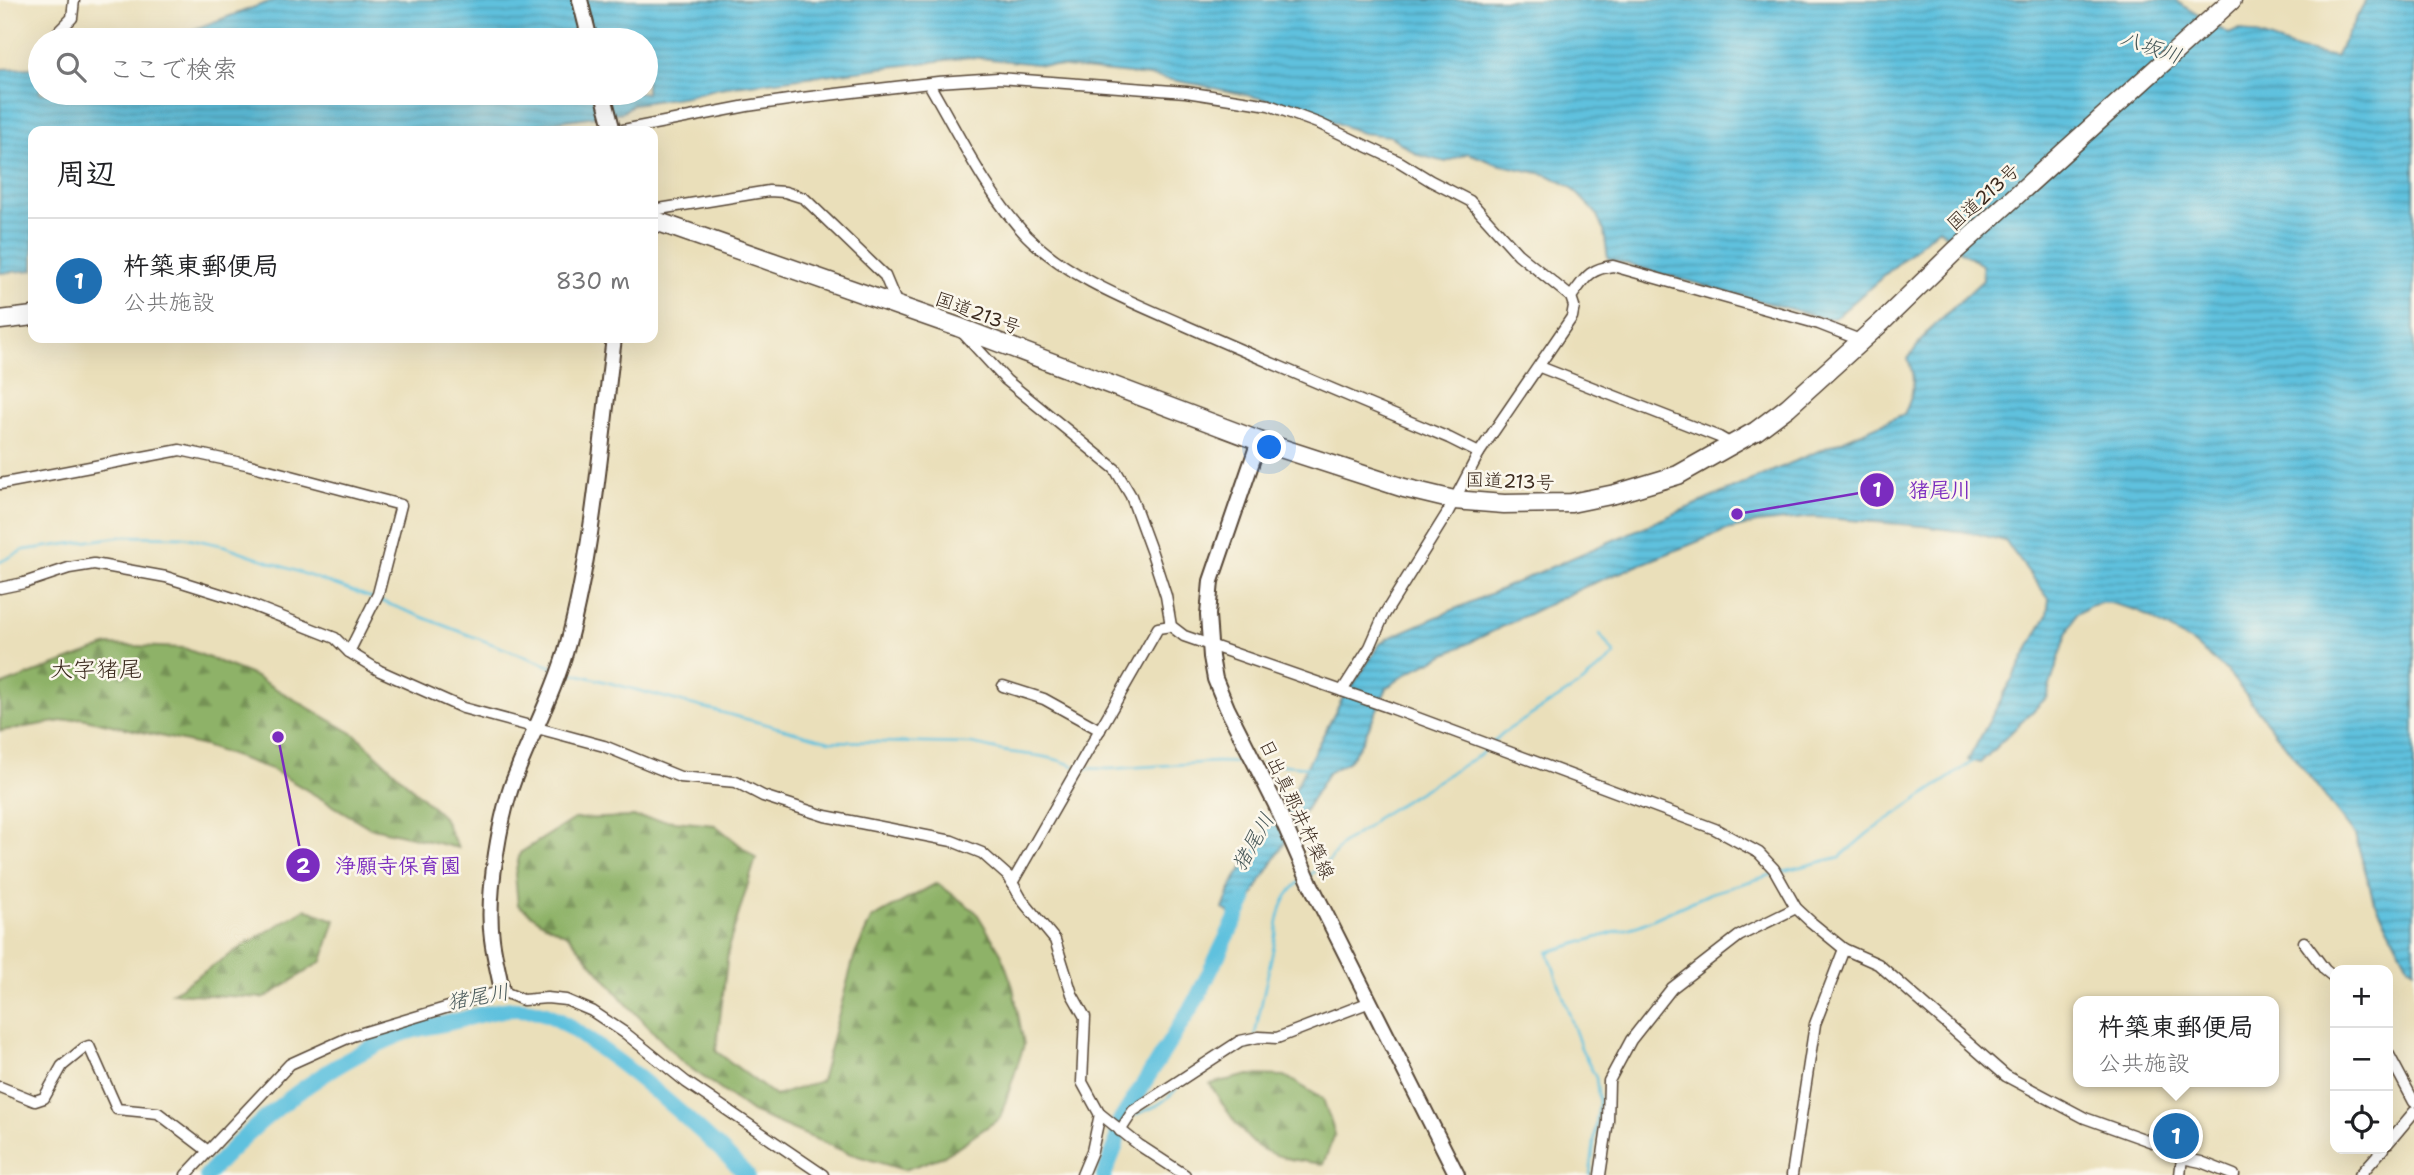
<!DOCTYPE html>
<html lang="ja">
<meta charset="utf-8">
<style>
body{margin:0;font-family:"Shantell Sans","Klee One",sans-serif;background:#f2f2f2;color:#202124}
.controls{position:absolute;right:21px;bottom:21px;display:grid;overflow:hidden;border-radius:14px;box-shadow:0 7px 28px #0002}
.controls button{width:63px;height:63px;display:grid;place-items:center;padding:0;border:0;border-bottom:2px solid #e0e0e0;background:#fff;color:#202124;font:35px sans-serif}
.you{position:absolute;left:1270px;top:448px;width:24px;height:24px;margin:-18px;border:5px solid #fff;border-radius:50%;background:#1a73e8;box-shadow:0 0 0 10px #1a73e833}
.badge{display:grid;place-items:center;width:46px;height:46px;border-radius:50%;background:#1f6fb2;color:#fff;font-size:23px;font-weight:700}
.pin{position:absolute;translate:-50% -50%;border:4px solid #fff;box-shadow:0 2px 7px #0006}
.popup{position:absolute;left:2073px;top:996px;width:206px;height:91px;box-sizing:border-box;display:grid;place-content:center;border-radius:14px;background:#fff;filter:drop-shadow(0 2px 5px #0005);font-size:23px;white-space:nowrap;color:#757577}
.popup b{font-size:26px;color:#202124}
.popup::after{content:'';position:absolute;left:50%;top:100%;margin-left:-14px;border:14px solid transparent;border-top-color:#fff}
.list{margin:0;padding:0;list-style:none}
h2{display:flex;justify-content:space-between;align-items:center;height:91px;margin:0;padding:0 28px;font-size:30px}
h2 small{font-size:23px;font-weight:400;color:#757577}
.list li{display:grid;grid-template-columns:46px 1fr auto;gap:21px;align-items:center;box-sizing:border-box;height:126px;padding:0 28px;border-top:2px solid #e0e0e0}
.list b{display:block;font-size:26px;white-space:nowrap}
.list p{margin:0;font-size:23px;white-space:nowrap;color:#757577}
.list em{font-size:23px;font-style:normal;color:#757577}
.icon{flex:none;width:38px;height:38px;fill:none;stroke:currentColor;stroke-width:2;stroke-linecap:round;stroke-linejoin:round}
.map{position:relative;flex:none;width:2414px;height:1175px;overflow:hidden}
.search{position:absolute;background:#fff;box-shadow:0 7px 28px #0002;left:28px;top:28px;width:630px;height:77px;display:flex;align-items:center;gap:18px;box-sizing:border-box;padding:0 24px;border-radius:38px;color:#757577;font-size:26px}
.panel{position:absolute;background:#fff;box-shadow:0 7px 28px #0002;left:28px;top:126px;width:630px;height:217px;border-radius:14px}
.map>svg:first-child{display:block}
.forest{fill:url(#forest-firs);stroke:#646e43;stroke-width:2}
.water{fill:url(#water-rules);stroke:#4d767e;stroke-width:2}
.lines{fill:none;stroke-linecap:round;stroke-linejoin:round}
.stream{stroke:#5fc1de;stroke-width:2.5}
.river{stroke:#5fc1de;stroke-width:16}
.street-casing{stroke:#554535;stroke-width:13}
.secondary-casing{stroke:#554535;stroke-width:18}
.highway-casing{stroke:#554535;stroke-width:21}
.street{stroke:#fff;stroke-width:10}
.secondary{stroke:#fff;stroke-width:14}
.highway{stroke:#fff;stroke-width:18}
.labels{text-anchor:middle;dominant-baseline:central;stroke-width:5;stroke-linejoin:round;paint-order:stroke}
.street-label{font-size:19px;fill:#3b2a1e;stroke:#fbf7ec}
.water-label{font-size:21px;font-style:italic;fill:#465758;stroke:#fbf7ec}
.quarter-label{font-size:23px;fill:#3b2a1e;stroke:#fbf7ec}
.leader{fill:none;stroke:#7b2cbf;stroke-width:2.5}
.callout-dot{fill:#7b2cbf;stroke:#fbf7ec;stroke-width:2.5}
.mark-label{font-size:21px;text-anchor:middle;font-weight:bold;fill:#fff}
.callout-label{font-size:21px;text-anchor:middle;font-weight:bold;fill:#7b2cbf;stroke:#fbf7ec;stroke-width:5;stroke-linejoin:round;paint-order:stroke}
</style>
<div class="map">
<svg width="2414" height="1175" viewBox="0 0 2414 1175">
<defs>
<pattern id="forest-firs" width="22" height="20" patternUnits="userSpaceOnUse" patternTransform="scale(1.75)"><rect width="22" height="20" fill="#8eb268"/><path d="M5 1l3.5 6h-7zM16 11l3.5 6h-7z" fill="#759155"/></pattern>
<pattern id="water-rules" width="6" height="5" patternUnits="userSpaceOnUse" patternTransform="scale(1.75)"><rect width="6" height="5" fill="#5fc1de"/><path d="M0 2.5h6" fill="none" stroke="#509db3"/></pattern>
</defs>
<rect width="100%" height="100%" fill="#fbf7ec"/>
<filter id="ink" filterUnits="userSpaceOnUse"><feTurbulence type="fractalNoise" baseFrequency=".0143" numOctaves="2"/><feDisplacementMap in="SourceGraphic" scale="14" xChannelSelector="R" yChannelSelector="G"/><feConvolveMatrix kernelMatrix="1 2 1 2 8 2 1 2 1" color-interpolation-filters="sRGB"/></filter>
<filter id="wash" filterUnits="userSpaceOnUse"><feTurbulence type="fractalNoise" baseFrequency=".00686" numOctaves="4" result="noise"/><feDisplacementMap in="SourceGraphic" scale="28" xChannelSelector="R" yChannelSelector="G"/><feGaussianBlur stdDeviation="1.57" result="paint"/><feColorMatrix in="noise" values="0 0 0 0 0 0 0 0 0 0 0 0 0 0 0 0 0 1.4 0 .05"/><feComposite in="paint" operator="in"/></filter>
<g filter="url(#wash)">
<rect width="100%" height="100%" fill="#eadfba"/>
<g class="forest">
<path d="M108 645 184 648 252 675 357 736 443 817 458 848 369 827 271 769 204 746 81 718 0 731V686Z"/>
<path d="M633 817 715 825 756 858 729 945 716 1051 775 1096 821 1081 854 957 871 919 937 883 976 912 1001 953 1013 987 1024 1045 1000 1118 944 1156 904 1170 848 1153 752 1112 682 1062 624 1001 569 936 543 923 518 905 515 874 520 853 574 819Z"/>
<path d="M305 909 335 920 322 961 265 998 172 993 243 946Z"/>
<path d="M1249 1075 1285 1076 1323 1099 1335 1134 1323 1164C1302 1161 1279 1159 1260 1148 1242 1137 1222 1103 1210 1084Z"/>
</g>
<path class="water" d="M274 0H2174L2229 34 2240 29 2297 49 2335 57 2366 0H2414V969L2408 965 2373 898 2355 835 2227 671 2193 643 2136 610 2110 603H2100L2090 606 2076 615 2067 634 2046 698 1980 763 1968 760 2047 615 2049 599 2005 541 1978 534 1923 526 1813 517 1757 523 1727 530 1586 586 1409 672 1387 688 1363 740 1349 761 1328 773 1258 886 1241 919 1223 909 1233 883 1269 825 1291 796 1348 688 1353 685 1380 644 1388 638 1904 414C1914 395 1916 379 1908 359L1928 331 1983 280 1982 265 1961 252 1939 228 1835 318H1823L1608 259 1604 231 1596 213 1571 187 1548 175 1497 164 1468 153 1446 162 1418 155 1390 136 1362 133 1292 105 1200 85 1149 76 970 57 719 88 687 96 633 104 623 112 491 131H33V270L0 273V69L40 68V93H646V40H158L181 34Z"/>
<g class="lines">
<g class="stream">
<path d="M0 562 24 550 125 536 184 537 225 546 372 598"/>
<path d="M378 600 555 668"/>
<path d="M565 671 829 741 971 744C984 746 996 750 1009 752 1036 756 1048 755 1074 766"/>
<path d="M1493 742 1503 733 1582 683 1615 655 1600 634"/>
<path d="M1262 763 1308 767"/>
<path d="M1080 768 1109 769 1216 762 1248 763"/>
<path d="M1780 872 1840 857 1868 833 1975 760"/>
<path d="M1310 875 1330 860 1343 843 1368 827 1375 819 1481 754 1488 747"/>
<path d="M1255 1034 1277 931C1278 910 1285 893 1302 880"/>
<path d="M1225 1056 1254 1045V1041"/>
<path d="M1134 1115C1152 1109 1165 1103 1177 1088"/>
<path d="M1590 1175 1599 1103 1596 1078 1581 1048 1548 952 1640 925 1711 893 1774 874"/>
</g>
<g class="river">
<path d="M207 1175C259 1117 326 1065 399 1035 416 1028 437 1026 456 1021 482 1014 512 1004 539 1012 557 1016 571 1028 585 1038 643 1077 697 1126 747 1175"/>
<path d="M1104 1175 1116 1145 1119 1123 1197 998 1245 900"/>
</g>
</g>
</g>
<g filter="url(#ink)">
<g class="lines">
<g class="street-casing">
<g id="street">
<path d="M55 35 72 18 74 0"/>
<path d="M929 84C958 133 987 195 1027 236 1069 278 1130 301 1184 325 1272 364 1360 401 1449 438L1479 453"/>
<path d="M618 131 747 106 802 98 938 82 998 78 1186 92 1269 105 1320 124 1400 162 1431 181 1470 201 1518 254 1571 297 1574 306 1572 317 1479 453 1448 512 1384 615 1370 647 1342 691"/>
<path d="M653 210 769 191 785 192 804 198 885 276 898 307"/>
<path d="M1571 297C1585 279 1588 269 1613 266L1819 324 1860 340"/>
<path d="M963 333 1006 380 1115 469 1131 496 1152 553 1166 596 1171 626 1184 636 1391 708 1715 829 1759 853 1774 869 1796 908 1811 922 1844 949 1878 964 2006 1076 2085 1118 2169 1148 2178 1152 2182 1158 2201 1162 2234 1175"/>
<path d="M1540 367 1719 437 1733 445"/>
<path d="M0 484 180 450 246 464 401 505 378 594 349 652"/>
<path d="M0 588 24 583 69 568 94 564 166 577 236 599 335 638 349 652 380 671 463 708 604 746 680 777 736 782 763 796 825 816 952 841 982 853 1009 877 1022 900 1055 940 1072 994 1085 1017 1082 1082 1099 1113 1139 1145 1185 1175"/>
<path d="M1003 686 1044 699 1100 730"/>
<path d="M1012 883 1158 628 1171 626"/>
<path d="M2304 942 2325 970 2335 978"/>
<path d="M2388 1053 2414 1102"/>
<path d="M0 1087 35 1101 44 1098 62 1066 84 1048 89 1046 117 1109 158 1113 208 1151"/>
<path d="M1120 1131 1133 1111 1240 1041 1259 1037 1277 1038 1370 1002"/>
<path d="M2388 1143 2414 1112"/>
<path d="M186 1175 290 1064 352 1036 502 991 523 1000 547 998 566 1000 592 1011 625 1033 686 1082 823 1175"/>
<path d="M1082 1175 1092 1151 1100 1114"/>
<path d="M1600 1175 1608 1121 1609 1081 1631 1040 1672 988 1739 936 1796 908"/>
<path d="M1792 1175 1815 1024 1844 949"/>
<path d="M2180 1175 2182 1158"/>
<path d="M2360 1175 2383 1149"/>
</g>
</g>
<g class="secondary-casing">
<g id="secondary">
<path d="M580 0 590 40"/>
<path d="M603 93 613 131"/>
<path d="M1259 441 1211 581 1208 615 1211 657 1215 679 1227 708 1275 803 1311 885 1457 1175"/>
<path d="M502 991C499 974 494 956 492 939 486 897 500 811 517 772 534 729 556 688 568 643 594 544 601 440 614 338"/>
</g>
</g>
<g class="highway-casing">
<g id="highway">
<path d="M653 220 958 327 1259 441 1404 488 1454 500 1504 504 1571 503 1615 494 1678 475 1756 431 1788 407 1883 321 1955 251 2232 0"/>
<path d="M0 320 33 316"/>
</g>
</g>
<use href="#street" class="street"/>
<use href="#secondary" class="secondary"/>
<use href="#highway" class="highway"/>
</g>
</g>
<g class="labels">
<g class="street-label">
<text transform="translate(1983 197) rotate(-42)">国道213号</text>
<text transform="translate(978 313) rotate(20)">国道213号</text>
<text transform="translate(1510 481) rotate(2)">国道213号</text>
<text transform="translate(1297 809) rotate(65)">日出真那井杵築線</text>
</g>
<g class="water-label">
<text transform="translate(2151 47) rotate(19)">八坂川</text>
<text transform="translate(1253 842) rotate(-60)">猪尾川</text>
<text transform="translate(478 997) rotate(-10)">猪尾川</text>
</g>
<g class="quarter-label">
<text x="96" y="669">大字猪尾</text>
</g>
</g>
<path class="leader" d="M1737 514L1877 490M278 737L303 865"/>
<g class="callout-dot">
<circle cx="1737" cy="514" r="7"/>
<circle cx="278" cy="737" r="7"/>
<circle cx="1877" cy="490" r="18"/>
<circle cx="303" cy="865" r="18"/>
</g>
<g class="mark-label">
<text x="1877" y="497">1</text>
<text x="303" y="873">2</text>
</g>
<g class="callout-label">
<text x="1940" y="497">猪尾川</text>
<text x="398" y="873">浄願寺保育園</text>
</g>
</svg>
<div class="controls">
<button>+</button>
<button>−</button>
<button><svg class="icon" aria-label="locate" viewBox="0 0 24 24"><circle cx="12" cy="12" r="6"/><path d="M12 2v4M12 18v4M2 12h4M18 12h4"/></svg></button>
</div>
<div class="you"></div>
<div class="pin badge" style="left:2176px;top:1136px">1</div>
<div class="popup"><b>杵築東郵便局</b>公共施設</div>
<div class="search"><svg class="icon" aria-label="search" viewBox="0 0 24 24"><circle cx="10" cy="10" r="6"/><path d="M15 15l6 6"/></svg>ここで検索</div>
<section class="panel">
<h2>周辺<small></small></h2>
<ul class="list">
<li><span class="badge">1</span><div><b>杵築東郵便局</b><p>公共施設</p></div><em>830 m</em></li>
</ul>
</section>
</div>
